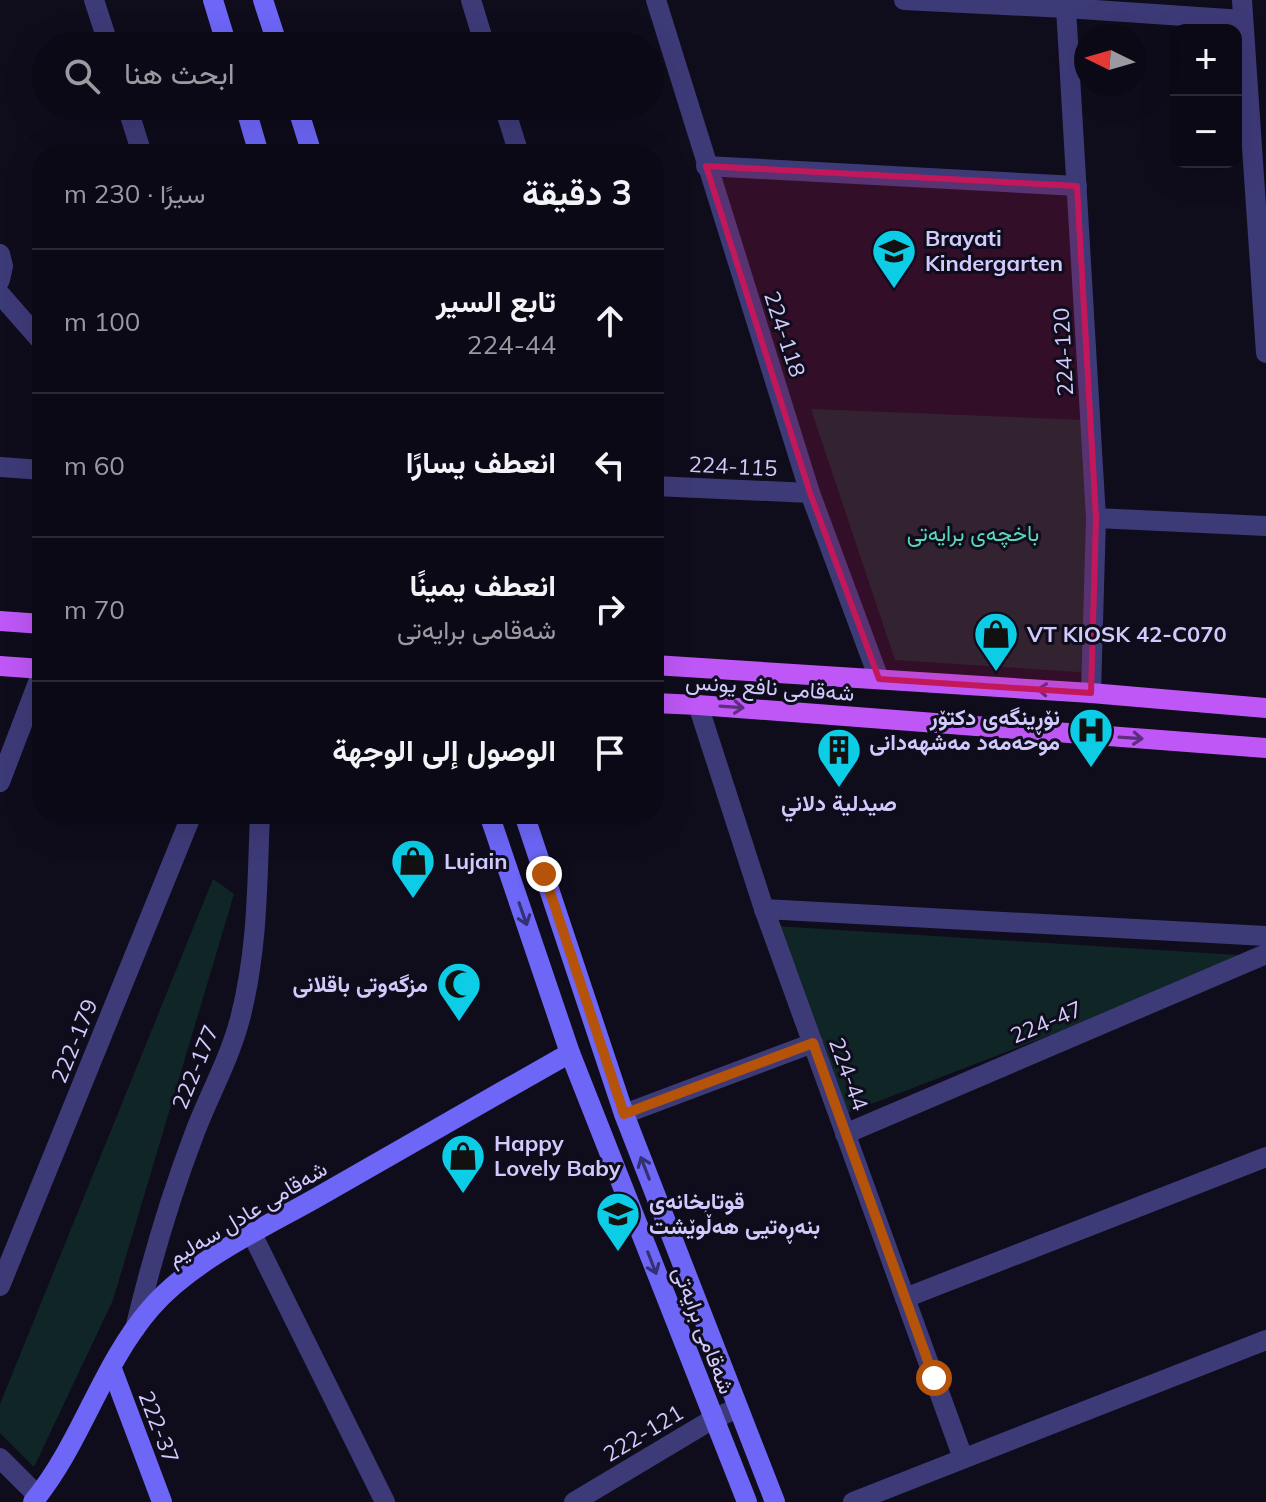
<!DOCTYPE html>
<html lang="ar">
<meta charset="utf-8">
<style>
body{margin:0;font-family:Mulish,Vazirmatn,sans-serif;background:#191722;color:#f1f3f6;direction:rtl}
.controls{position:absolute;right:24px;top:24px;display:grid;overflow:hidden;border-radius:16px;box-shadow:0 8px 32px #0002}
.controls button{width:72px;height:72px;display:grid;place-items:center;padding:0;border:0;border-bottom:2px solid #2b2a34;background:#0b0915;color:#f1f3f6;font:40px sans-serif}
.compass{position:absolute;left:1074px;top:24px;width:72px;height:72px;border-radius:50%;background:#0b0915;box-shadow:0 8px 32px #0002;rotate:275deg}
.stop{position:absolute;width:24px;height:24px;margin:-18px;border:6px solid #b45309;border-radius:50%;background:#fff}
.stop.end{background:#b45309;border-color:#fff;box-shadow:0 2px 8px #0008}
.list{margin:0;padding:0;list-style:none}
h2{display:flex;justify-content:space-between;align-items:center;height:104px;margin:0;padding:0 32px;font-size:34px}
h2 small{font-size:26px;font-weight:400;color:#9a9aa0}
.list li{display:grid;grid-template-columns:52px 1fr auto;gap:24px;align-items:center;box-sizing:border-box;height:144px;padding:0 32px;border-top:2px solid #2b2a34}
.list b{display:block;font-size:30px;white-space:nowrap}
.list p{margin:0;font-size:26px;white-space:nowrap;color:#9a9aa0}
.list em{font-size:26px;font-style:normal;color:#9a9aa0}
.icon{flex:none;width:44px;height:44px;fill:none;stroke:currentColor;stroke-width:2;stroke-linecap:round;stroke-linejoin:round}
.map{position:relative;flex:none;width:1266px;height:1502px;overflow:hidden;direction:ltr}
.search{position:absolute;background:#0b0915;box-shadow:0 8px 32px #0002;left:32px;top:32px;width:632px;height:88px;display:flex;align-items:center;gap:20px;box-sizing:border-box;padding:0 28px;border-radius:44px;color:#9a9aa0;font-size:30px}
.panel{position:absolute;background:#0b0915;box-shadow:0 8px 32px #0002;left:32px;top:144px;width:632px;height:680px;border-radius:32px;direction:rtl}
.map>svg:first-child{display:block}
.green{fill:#102525}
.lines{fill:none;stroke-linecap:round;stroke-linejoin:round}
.street{stroke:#3d3a78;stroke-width:20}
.secondary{stroke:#6d66f7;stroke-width:20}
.primary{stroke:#be57f6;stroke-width:20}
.oneway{stroke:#5e2e7e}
.oneway2{stroke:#353074}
.route{stroke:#b45309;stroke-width:10}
.marked{fill:#c2185b;fill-opacity:0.2;stroke:#c2185b;stroke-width:6;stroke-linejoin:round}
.labels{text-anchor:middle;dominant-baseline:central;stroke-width:6;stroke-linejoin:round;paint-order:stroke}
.poi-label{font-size:22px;font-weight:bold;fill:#d1cafc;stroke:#0f0c1c;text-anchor:start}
.street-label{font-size:22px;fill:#d1cafc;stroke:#0f0c1c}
.park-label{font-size:22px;fill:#5bd7ba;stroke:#0f0c1c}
</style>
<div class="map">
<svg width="1266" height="1502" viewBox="0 0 1266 1502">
<rect width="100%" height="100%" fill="#0f0c1c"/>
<g class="green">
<path d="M811 409 1084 420 1094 673 895 660Z"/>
<path d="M213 879 234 894 113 1300 34 1467 0 1433V1404Z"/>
<path d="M776 926 1255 956 848 1113Z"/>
</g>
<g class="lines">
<g class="street">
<path d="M94 0 109 46"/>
<path d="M471 0 485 46"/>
<path d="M656 0 810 493 879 679"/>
<path d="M904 0 1066 8 1243 20"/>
<path d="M1242 0 1266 353"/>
<path d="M1066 8 1096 518 1091 693"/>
<path d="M127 106 142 154"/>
<path d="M504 106 519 154"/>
<path d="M706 166 1077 186"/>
<path d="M0 254 3 266 0 280"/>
<path d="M0 294 42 342"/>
<path d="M0 467 42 470"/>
<path d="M654 486 810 493"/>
<path d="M1096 518 1266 526"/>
<path d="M698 705 764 909 963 1458"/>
<path d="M0 782 42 672"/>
<path d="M764 909 1266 936"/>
<path d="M624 1114 813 1043"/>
<path d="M845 1134 1266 954"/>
<path d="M252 1234 385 1502"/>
<path d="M0 1286 192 814"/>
<path d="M905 1298 1266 1157"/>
<path d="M135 1329C151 1262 170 1197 195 1132 210 1093 229 1060 240 1019 258 949 257 885 260 814"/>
<path d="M0 1458 38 1496"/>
<path d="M574 1502 713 1419 738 1408"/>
<path d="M853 1502 1266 1340"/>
</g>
<g class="secondary">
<path d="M213 0 227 46"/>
<path d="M263 0 278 46"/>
<path d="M245 106 259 154"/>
<path d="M297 106 312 154"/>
<path d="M489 814 570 1053 747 1502"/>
<path d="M524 814 624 1114 775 1502"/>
<path d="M112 1369 162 1502"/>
<path d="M33 1502C81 1444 101 1366 150 1309 191 1261 261 1229 316 1198 400 1150 485 1101 570 1053"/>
</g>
<g class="primary">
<path d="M0 621 42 624"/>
<path d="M654 665 1091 693 1266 708"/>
<path d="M0 666 42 669"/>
<path d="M654 703 698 705 1266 748"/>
</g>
</g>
<defs><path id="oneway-shaft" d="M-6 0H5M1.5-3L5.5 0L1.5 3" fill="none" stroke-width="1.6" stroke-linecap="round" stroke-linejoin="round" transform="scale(2)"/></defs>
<g class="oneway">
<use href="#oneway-shaft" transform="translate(1049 690) rotate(-176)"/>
<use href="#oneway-shaft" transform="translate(732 707) rotate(4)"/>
<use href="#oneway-shaft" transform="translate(1131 738) rotate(4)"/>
</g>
<g class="oneway2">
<use href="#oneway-shaft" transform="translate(523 914) rotate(71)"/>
<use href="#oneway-shaft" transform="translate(645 1168) rotate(-111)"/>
<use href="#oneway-shaft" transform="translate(652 1263) rotate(69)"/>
</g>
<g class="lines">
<path class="route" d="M544 874 624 1114 813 1043 934 1378"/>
</g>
<path class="marked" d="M706 166 1077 186 1096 518 1091 693 879 679 810 493Z"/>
<defs>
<g id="school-pin" transform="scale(2.3)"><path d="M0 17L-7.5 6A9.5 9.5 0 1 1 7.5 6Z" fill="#0ccce6" stroke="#0f0c1c"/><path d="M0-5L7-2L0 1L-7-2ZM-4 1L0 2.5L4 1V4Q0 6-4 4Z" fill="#111"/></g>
<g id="shop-pin" transform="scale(2.3)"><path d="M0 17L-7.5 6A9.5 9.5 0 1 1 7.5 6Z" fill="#0ccce6" stroke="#0f0c1c"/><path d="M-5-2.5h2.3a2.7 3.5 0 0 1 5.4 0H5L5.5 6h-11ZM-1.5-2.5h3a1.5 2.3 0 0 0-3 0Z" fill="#111"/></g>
<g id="hospital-pin" transform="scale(2.3)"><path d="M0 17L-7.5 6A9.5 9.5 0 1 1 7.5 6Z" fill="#0ccce6" stroke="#0f0c1c"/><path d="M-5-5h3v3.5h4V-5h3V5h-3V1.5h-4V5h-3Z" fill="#111"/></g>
<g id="building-pin" transform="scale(2.3)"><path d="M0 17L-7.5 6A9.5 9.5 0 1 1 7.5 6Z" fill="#0ccce6" stroke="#0f0c1c"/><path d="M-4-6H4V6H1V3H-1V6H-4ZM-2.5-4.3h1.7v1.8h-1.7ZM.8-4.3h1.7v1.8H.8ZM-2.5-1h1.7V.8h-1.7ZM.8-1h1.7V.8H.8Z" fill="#111"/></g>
<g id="mosque-pin" transform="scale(2.3)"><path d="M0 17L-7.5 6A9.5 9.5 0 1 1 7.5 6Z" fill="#0ccce6" stroke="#0f0c1c"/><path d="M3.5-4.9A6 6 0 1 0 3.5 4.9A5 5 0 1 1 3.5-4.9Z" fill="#111"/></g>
</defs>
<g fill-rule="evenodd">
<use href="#school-pin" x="894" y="251"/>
<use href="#shop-pin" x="996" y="634"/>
<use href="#hospital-pin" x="1091" y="730"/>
<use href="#building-pin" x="839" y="750"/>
<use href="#shop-pin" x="413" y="861"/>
<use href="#mosque-pin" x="459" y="984"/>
<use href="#shop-pin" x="463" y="1156"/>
<use href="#school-pin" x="618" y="1214"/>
</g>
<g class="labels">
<g class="poi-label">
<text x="925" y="238">Brayati<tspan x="925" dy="25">Kindergarten</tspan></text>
<text x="1027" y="634">VT KIOSK 42-C070</text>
<text x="1060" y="717" text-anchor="end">نۆڕینگەی دکتۆر<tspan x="1060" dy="25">موحەمەد مەشهەدانی</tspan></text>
<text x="839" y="803" text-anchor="middle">صيدلية دلاني</text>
<text x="444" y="861">Lujain</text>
<text x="428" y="984" text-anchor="end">مزگەوتی باقلانی</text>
<text x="494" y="1143">Happy<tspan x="494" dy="25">Lovely Baby</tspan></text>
<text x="649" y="1201">قوتابخانەی<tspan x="649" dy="25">بنەڕەتیی هەڵوێشت</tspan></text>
</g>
<g class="street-label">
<text transform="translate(785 334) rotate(72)">224-118</text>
<text transform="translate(1063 352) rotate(-93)">224-120</text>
<text transform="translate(733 466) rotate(3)">224-115</text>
<text transform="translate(770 687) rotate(4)">شەقامی نافع یونس</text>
<text transform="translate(1046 1022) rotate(-23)">224-47</text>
<text transform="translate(74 1041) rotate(-68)">222-179</text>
<text transform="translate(195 1067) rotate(-68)">222-177</text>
<text transform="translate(849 1074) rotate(70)">224-44</text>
<text transform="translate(247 1213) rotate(-31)">شەقامی عادل سەلیم</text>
<text transform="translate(704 1330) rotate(69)">شەقامی برایەتی</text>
<text transform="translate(159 1427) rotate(69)">222-37</text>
<text transform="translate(643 1433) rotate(-31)">222-121</text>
</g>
<g class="park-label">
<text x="973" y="533">باخچەی برایەتی</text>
</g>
</g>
</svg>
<div class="controls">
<button>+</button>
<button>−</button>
</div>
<svg class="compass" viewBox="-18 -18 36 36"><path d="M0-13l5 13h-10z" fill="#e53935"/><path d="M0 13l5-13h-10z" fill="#9a9aa0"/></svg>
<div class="stop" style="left:934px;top:1378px"></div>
<div class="stop end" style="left:544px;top:874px"></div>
<div class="search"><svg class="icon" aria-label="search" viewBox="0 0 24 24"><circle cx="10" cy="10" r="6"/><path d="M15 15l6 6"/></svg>ابحث هنا</div>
<section class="panel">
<h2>3 دقيقة<small>سيرًا · 230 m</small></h2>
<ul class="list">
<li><svg class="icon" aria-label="ahead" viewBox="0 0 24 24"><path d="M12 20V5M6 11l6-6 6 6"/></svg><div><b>تابع السير</b><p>224-44</p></div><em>100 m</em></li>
<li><svg class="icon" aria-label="left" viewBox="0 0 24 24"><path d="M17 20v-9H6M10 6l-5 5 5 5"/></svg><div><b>انعطف يسارًا</b></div><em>60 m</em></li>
<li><svg class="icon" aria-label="right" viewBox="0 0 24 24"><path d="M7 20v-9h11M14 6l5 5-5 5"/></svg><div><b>انعطف يمينًا</b><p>شەقامی برایەتی</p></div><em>70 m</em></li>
<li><svg class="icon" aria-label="arrive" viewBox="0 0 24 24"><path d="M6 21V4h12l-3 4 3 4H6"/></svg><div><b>الوصول إلى الوجهة</b></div></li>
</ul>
</section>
</div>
